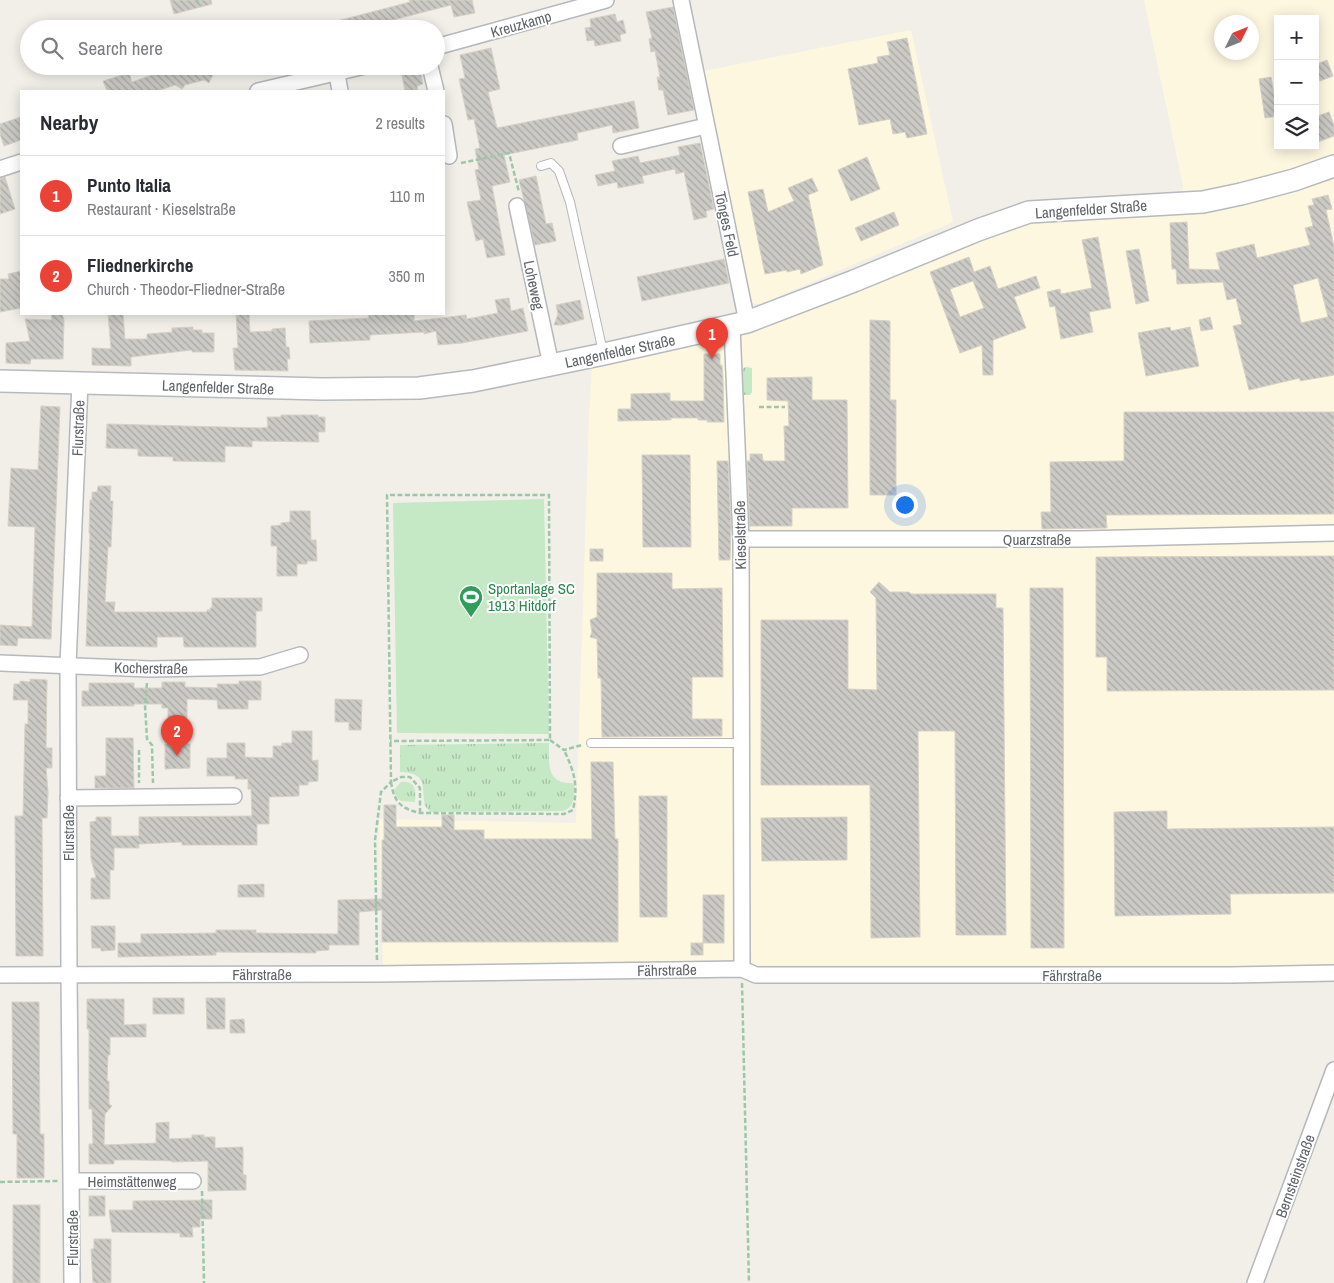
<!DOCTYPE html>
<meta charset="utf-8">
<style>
body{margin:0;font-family:"Archivo Narrow",sans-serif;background:#f7f7f7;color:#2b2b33}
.controls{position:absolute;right:15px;top:15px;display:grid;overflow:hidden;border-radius:0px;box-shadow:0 2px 12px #0003}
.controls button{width:45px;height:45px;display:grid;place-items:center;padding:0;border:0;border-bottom:1px solid #e1e1e2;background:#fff;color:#2b2b33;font:25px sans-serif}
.compass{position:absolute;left:1214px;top:15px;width:45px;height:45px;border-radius:50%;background:#fff;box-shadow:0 2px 12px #0003;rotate:47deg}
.you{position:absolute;left:904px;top:504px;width:18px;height:18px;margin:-12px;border:4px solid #fff;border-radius:50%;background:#1a73e8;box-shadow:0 0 0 8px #1a73e833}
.badge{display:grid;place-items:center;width:32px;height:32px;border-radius:50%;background:#ea4335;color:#fff;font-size:16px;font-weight:700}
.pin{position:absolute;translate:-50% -41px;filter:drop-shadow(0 1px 2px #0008)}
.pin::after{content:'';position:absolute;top:26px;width:18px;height:15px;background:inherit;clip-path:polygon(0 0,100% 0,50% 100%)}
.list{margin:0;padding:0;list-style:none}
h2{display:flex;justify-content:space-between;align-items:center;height:65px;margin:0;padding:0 20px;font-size:21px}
h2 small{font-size:16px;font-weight:400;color:#7c7c81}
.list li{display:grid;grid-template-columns:32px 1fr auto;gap:15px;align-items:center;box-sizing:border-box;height:80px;padding:0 20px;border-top:1px solid #e1e1e2}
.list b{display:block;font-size:19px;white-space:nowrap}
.list p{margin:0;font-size:16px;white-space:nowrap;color:#7c7c81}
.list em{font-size:16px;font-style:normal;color:#7c7c81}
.icon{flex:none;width:28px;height:28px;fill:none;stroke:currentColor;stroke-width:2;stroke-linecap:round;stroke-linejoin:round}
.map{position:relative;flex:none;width:1334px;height:1283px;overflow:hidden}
.search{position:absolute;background:#fff;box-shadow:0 2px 12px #0003;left:20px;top:20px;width:425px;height:55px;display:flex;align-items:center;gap:12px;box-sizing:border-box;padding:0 18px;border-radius:28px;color:#7c7c81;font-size:19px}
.panel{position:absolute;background:#fff;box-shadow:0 2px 12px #0003;left:20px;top:90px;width:425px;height:225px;border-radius:0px}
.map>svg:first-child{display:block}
.commercial{fill:#fef7e0;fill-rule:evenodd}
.grass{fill:url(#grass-tufts)}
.garden{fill:#c5e8c5}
.building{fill:url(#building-back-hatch);stroke:#d6d1c6;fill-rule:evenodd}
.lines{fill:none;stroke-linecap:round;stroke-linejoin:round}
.lane-casing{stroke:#b5b8bc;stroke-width:10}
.street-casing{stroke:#b5b8bc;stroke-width:18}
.secondary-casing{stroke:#b6babf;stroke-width:24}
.path{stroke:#9cc7a9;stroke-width:2.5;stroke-dasharray:5 2.5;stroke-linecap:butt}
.lane{stroke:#fff;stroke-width:8}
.street{stroke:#fff;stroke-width:15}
.secondary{stroke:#fff;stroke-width:21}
.labels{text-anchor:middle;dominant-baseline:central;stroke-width:4;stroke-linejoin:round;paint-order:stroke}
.street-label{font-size:15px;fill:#5f6368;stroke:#fff}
.leisure-label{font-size:15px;fill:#27864d;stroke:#fff;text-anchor:start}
</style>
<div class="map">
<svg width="1334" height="1283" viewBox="0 0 1334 1283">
<defs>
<pattern id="grass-tufts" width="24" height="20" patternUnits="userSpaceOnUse" patternTransform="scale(1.25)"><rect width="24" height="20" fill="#c5e8c5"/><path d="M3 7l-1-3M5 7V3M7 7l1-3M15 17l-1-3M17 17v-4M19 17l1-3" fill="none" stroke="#a3c0a4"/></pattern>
<pattern id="building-back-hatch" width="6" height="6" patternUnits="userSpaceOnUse" patternTransform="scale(1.25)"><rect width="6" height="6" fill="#cccac5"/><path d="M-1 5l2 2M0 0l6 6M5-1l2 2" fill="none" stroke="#a9a8a4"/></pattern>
</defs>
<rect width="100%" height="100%" fill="#f1efe8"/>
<g class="commercial">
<path d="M1144 0H1334V966L383 967 379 819 576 823 589 415 592 364 739 336 1031 222 1178 208 1183 186ZM1278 19H1315V146H1278ZM1222 22H1252V52H1222Z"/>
<path d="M911 30 953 222 760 304 751 303 699 72Z"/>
</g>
<g class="grass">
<path d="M746 367 752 368V392L750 395H743V368Z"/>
<path d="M549 743C549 763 546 784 572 783L574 785C574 796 575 807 563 811L430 812 425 806C421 787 429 773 400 772V745Z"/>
<path d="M401 782C415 780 416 790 415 802L401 801 396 797 394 790Z"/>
</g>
<path class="garden" d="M544 499 549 734 397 733 393 503Z"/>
<g class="building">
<path d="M170 0H211L212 4 174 14Z"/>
<path d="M409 0H472L475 13 454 17 451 5 393 20 395 29H322V25L410 2Z"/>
<path d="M673 7 694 110 668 115 663 90H659L657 77H660L655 51 651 52 649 39 652 38 646 12Z"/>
<path d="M615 14 617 22 623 20 626 33 620 35 621 41 595 46 594 40 587 41 585 28 591 27 590 19Z"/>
<path d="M907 38 927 134 907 138 905 132 893 134 890 119 859 125 848 69 878 63 877 57 890 55 887 42Z"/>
<path d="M491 48 500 89 488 92 497 128 634 101 639 128 613 133 612 125 577 133 578 140 504 155 510 182 492 186 505 255 487 258 483 239 476 241 467 202 481 200 475 170 479 169 475 149 480 148 474 119 468 120 459 79 465 78 460 55Z"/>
<path d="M1327 60 1333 76 1320 81 1315 65Z"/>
<path d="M165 66H217L209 83 204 80 185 85 182 89 175 85 157 91H107L103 81 129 73 132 82 166 70Z"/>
<path d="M419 67 423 84 417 86 418 91H405L401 70Z"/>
<path d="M1271 77 1278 116 1265 118 1259 79Z"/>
<path d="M1329 112 1334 125V136L1315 143V117Z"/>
<path d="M21 117V140L4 146 0 134V124Z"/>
<path d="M700 143 714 209 706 211 707 217 694 220 684 172 676 174 675 169 642 176 644 183 618 188 617 182 598 186 595 175 615 171 612 161 638 156 640 163 680 155 678 147Z"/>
<path d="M867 157 880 189 851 201 838 170Z"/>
<path d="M536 176 546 224 552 223 556 241 535 245 519 180Z"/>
<path d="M5 177 15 209 0 214V178Z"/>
<path d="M812 178 818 191 808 195 823 265 801 274 800 269 787 272V270L765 274 748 192 763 189 768 212 794 201 788 188Z"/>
<path d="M1328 195 1332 209 1326 210 1334 246V375L1300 381V378L1249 390 1233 326 1242 324 1236 298 1227 300 1223 282 1177 284 1176 269H1172L1170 223 1187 222 1189 269 1220 270 1216 253 1254 244 1257 258 1310 245 1305 228 1313 226 1308 206 1314 205 1312 199ZM1318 278 1328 317 1301 323 1293 285Z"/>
<path d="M894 212 899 225 861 241 855 228Z"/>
<path d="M1098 237 1111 308 1089 312 1093 332 1061 339 1055 306 1050 307 1047 292 1060 289 1061 294 1092 288 1082 240Z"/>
<path d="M1139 249 1149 301 1136 304 1126 251Z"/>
<path d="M969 257 974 272 990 266 998 289 1036 276 1040 288 1014 297 1026 328 993 340V375H983L982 345 960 353 930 272ZM973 281 984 308 960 317 950 289Z"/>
<path d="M724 259 729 283 642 301 637 277Z"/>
<path d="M21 271V308L0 312V279H9L8 274Z"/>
<path d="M509 298 511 311 523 308 528 331 462 343 438 345 436 331 424 334V332L370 335V340L310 343 309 321 369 318 368 314H414V321L466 315 467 319 498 313 495 300Z"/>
<path d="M580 300 584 319 562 325H554L558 314 556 305Z"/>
<path d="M51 314H62L64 320 63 359H31L30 364 6 363V343L30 341 25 319 52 320Z"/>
<path d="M108 314H123L125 339H147V334L172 332V328L193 327V330H202V333H214V352H192V350L131 357V366L92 365V348L111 349Z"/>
<path d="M236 314H249L250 332 272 331V329L285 328 286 347H289L290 359H287L288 371 235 370 233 348H238Z"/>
<path d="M1210 317 1213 329 1201 331 1199 320Z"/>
<path d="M870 320 890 321V400H896V495H870Z"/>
<path d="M1170 327 1171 331 1190 327 1199 366 1146 376 1138 333Z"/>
<path d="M704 354H720V365H722L723 378 724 422H707V420H698V418H671V420L618 421V409H631V394L670 393V401H704Z"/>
<path d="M812 377V400H847L848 508H792V526H750L747 461H750V454H762L763 461H785L784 426H789L788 401 767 400V378Z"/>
<path d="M41 406 60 407 51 639 18 638 17 646 0 645V625L32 627 35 527 8 526 11 468 38 470Z"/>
<path d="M1124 412H1334V514L1106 515 1107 528 1042 529 1041 512H1051L1050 462 1124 461Z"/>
<path d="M281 415H318V417H325V432H318L319 442 252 441V447L225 446V462L173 461V457L138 456V449L106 448 107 424 261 428 268 427 267 417H281Z"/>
<path d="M642 455H690L691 547H643Z"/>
<path d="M717 461H728L731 526 730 560H719Z"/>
<path d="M98 486H111L110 501H113L111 547H108L105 602H115L114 612H207V610H210V608H212V598H262V611H256V647H184L183 637H157V647L86 646 90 533H89L90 500H92V492H97Z"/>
<path d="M290 511H310L311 540H316L317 561H307V564H297V576H277V546H271V526L281 525V523L290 522Z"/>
<rect x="590" y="549" width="13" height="12"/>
<path d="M1334 556V690L1107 691V657H1096V557Z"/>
<path d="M597 573H672V589L722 588 723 677H692V719H722V736L602 737 601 678H598L597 639 590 637 592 632 590 620 597 617Z"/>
<path d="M879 582 890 592H909L911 594H996V608H1003L1006 935H956L955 731H918L920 937 871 938 870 785H761V620H848V689L877 690 876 598 870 592Z"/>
<path d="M1030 588H1063L1064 948H1031Z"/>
<path d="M30 679 47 680 46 748H52V768H46L48 792 47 818H42L43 956H16L15 816H23L25 724H28V700H13L14 684H20V681L30 682Z"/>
<path d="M239 681H261V700H248V709H218L217 700 187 699V744H190V768L165 769V744H168V708H162V704H134V706H82V691H89V683H134V688H162V682H185V687L218 688 217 684H239Z"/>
<path d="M335 699 362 700 361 730H349V722H335Z"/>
<path d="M292 731H312V761L318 760V781L308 782V785H299V796L269 797V824H257V845H182V842L139 844V848H114V870H110V899H91V878H96L91 859 90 822 96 821V817H111V836H139V817L252 816 251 789H248V779H235V776H207V758H227V743H245V757L273 758V746H282V743H292Z"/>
<path d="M106 738H133L134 788H95V776H106Z"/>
<path d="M591 762H613L615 839H618V942H382V910L359 912V945H329V950L316 951V953L216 952V955L118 957V943H141V934L216 933V930H256V933L338 934V900L382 899V840H384V805H396V827H442V815H454V830H484V839H592Z"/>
<path d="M639 796H667V917H640Z"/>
<path d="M1167 811V829L1334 827V893L1230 894 1231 914 1115 916 1114 812Z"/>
<path d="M847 817V860L762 861 761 818Z"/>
<path d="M264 884V897H238V885Z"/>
<rect x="703" y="895" width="21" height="48"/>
<path d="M91 926H115V950L101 951V948H92Z"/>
<rect x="691" y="943" width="12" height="12"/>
<rect x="153" y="998" width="31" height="16"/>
<path d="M206 998H225V1029H207Z"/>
<path d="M87 999H124V1025L146 1024V1037H110V1055H108L107 1081H109V1104L112 1106 105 1114 104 1145 156 1143V1123L169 1122V1139L192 1138V1135H204V1137H215V1148L243 1147V1175H246V1190L208 1191V1161L172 1162V1161L139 1160H114V1164H89V1144H93L92 1109H89V1029H87Z"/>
<path d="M12 1002H39L40 1134H44V1178H17V1134H13Z"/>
<path d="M244 1019 245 1033H230V1020Z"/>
<rect x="89" y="1196" width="16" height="20"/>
<path d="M212 1200V1219H200V1227H192L193 1237H180V1233L112 1232 109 1210H133V1201Z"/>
<rect x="13" y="1205" width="27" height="78"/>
<path d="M94 1239H111V1283H93L91 1249H94Z"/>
</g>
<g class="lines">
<g class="lane-casing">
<g id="lane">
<path d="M541 166 551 163 559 171 570 202 603 352"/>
<path d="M591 743H741"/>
</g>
</g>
<g class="street-casing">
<g id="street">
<path d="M681 0 747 322"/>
<path d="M436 47 606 0"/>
<path d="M430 66 436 91"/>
<path d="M337 74 340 91"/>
<path d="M258 91 365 66"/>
<path d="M444 124 449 156"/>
<path d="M621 146 706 126"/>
<path d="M0 169 21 162"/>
<path d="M517 206 551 365"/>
<path d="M732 327 741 539 742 969"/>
<path d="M741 539H1081L1334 533"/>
<path d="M0 663 150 669 260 667 300 655"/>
<path d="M68 798 234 796"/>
<path d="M0 975 377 974 742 969 756 975H1231L1334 973"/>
<path d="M72 1181H193"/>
<path d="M72 1283 69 974 68 665 80 383"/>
<path d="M1255 1283 1334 1070"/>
</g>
</g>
<g class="secondary-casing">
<path id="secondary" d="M0 381 322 389 419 388 473 381 604 354 747 322 854 281 978 230 1029 212 1203 202 1241 194 1294 180 1334 166"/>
</g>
<g class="path">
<path d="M197 0 198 3"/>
<path d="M461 163 509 153 519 192"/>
<path d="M759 407H785"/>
<path d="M147 683 145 705 147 739 152 745 153 783"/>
<path d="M550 740 564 750 582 745"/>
<path d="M139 750V783"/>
<path d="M420 813V788L410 777H401L391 782C394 802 400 808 420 813L564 814 573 810C578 786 575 773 564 750"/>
<path d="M377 960 375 840 381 792 391 782 387 495H549L550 740 390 741"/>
<path d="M742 983 749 1283"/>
<path d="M0 1182 58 1181"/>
<path d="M202 1191 204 1283"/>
</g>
<use href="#lane" class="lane"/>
<use href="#street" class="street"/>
<use href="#secondary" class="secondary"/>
</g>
<defs>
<g id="stadium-pin" transform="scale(1.25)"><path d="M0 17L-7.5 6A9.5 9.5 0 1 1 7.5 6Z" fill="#2e9e5b" stroke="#fff"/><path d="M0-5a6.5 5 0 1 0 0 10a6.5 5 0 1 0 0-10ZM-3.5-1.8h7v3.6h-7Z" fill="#fff"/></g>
</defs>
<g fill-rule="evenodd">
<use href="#stadium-pin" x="471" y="597"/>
</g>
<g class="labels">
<g class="street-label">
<text transform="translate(521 24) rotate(-16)">Kreuzkamp</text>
<text transform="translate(1091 209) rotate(-4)">Langenfelder Straße</text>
<text transform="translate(727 224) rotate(78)">Tönges Feld</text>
<text transform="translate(534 285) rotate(78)">Loheweg</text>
<text transform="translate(620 351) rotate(-12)">Langenfelder Straße</text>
<text transform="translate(218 387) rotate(2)">Langenfelder Straße</text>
<text transform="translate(78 428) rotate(-88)">Flurstraße</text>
<text transform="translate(740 535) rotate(-91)">Kieselstraße</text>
<text x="1037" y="539">Quarzstraße</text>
<text transform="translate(151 668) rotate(1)">Kocherstraße</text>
<text transform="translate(68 833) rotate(-90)">Flurstraße</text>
<text transform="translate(667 970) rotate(-1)">Fährstraße</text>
<text x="262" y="974">Fährstraße</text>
<text x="1072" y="975">Fährstraße</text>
<text transform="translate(1295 1176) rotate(-70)">Bernsteinstraße</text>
<text x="132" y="1181">Heimstättenweg</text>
<text transform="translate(72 1238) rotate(-90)">Flurstraße</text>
</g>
<g class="leisure-label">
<text x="488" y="588">Sportanlage SC<tspan x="488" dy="17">1913 Hitdorf</tspan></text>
</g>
</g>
</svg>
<div class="controls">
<button>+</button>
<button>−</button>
<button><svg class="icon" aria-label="layers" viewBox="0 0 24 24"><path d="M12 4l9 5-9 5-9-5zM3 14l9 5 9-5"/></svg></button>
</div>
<svg class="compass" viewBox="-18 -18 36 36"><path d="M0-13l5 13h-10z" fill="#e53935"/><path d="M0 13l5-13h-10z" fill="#7c7c81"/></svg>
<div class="you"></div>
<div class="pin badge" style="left:712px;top:359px">1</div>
<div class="pin badge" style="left:177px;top:756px">2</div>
<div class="search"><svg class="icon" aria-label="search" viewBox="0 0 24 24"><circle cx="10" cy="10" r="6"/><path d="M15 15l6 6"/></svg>Search here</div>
<section class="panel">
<h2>Nearby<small>2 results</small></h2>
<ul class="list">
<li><span class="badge">1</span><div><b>Punto Italia</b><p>Restaurant · Kieselstraße</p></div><em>110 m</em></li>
<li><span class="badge">2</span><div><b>Fliednerkirche</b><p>Church · Theodor-Fliedner-Straße</p></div><em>350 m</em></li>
</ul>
</section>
</div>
